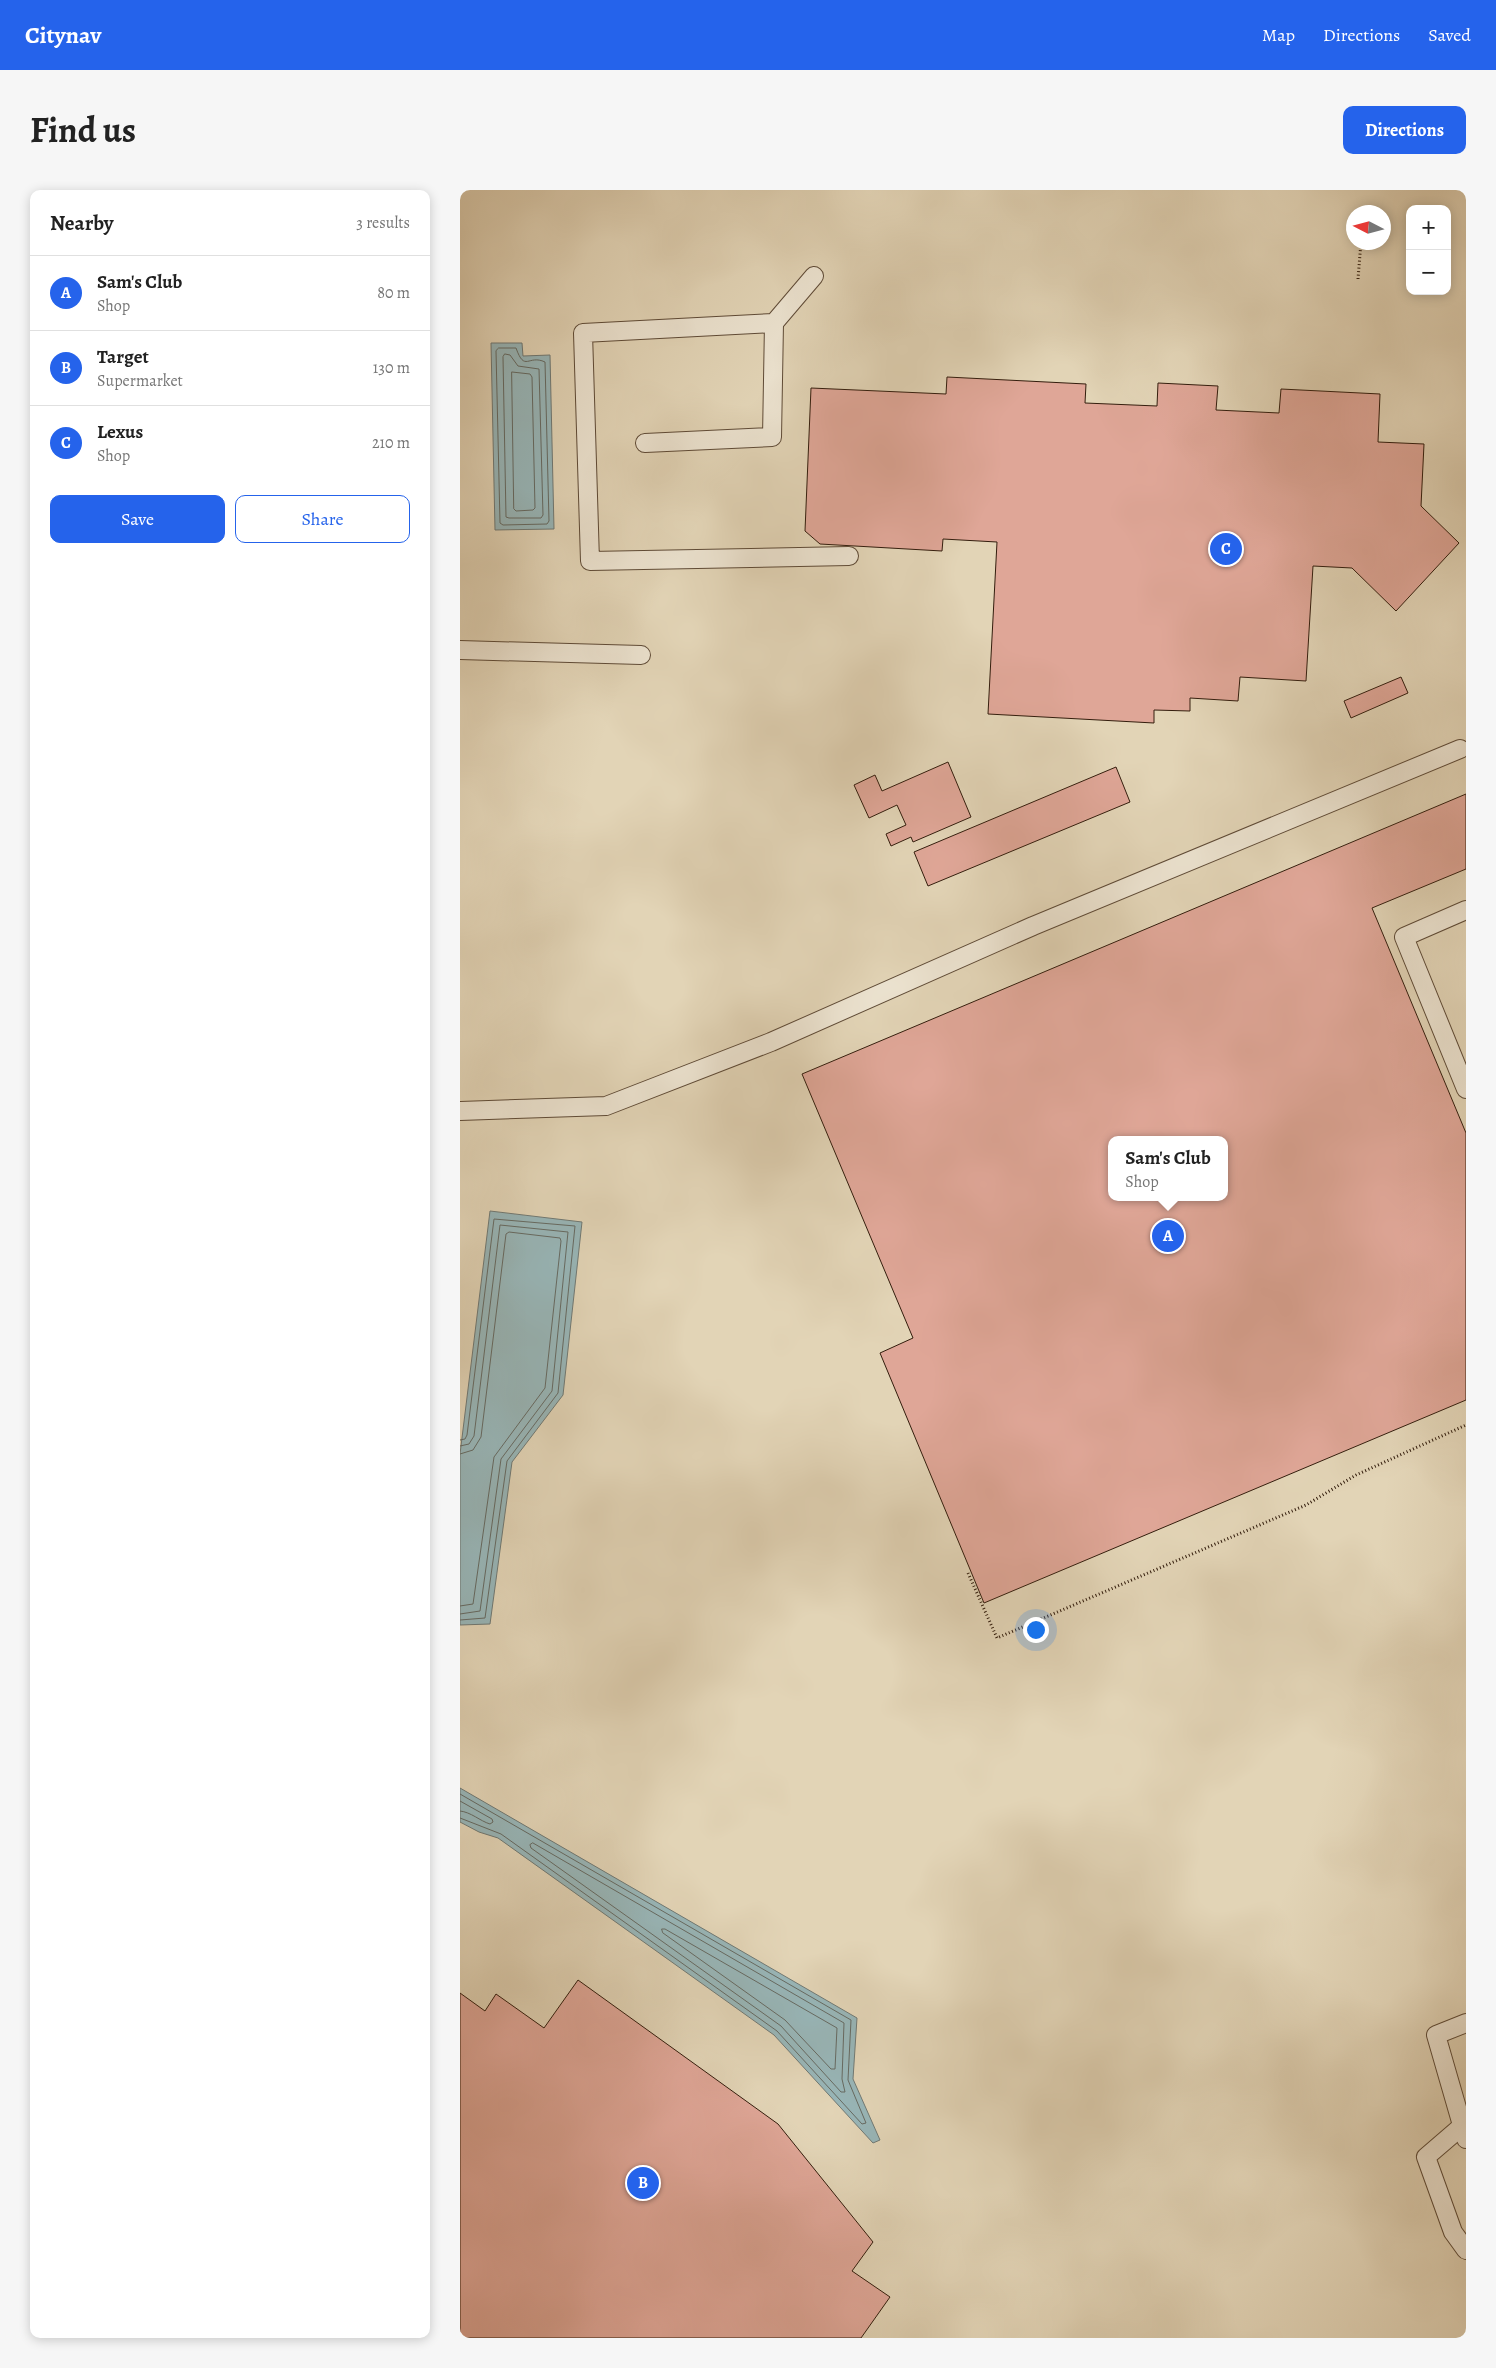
<!DOCTYPE html>
<meta charset="utf-8">
<style>
body{margin:0;font-family:Alegreya,serif;background:#f6f6f6;color:#222}
.controls{position:absolute;right:15px;top:15px;display:grid;overflow:hidden;border-radius:10px;box-shadow:0 2px 12px #0003}
.controls button{width:45px;height:45px;display:grid;place-items:center;padding:0;border:0;border-bottom:1px solid #e0e0e0;background:#fff;color:#222;font:25px sans-serif}
.compass{position:absolute;left:886px;top:15px;width:45px;height:45px;border-radius:50%;background:#fff;box-shadow:0 2px 12px #0003;rotate:276deg}
.you{position:absolute;left:575px;top:1439px;width:18px;height:18px;margin:-12px;border:4px solid #fff;border-radius:50%;background:#1a73e8;box-shadow:0 0 0 8px #1a73e833}
.badge{display:grid;place-items:center;width:32px;height:32px;border-radius:50%;background:#2563eb;color:#fff;font-size:16px;font-weight:700}
.pin{position:absolute;translate:-50% -50%;border:2px solid #fff;box-shadow:0 1px 5px #0006}
.popup{position:absolute;left:648px;top:946px;width:120px;height:65px;box-sizing:border-box;display:grid;place-content:center;border-radius:10px;background:#fff;filter:drop-shadow(0 1px 4px #0005);font-size:16px;white-space:nowrap;color:#767676}
.popup b{font-size:19px;color:#222}
.popup::after{content:'';position:absolute;left:50%;top:100%;margin-left:-10px;border:10px solid transparent;border-top-color:#fff}
.list{margin:0;padding:0;list-style:none}
h2{display:flex;justify-content:space-between;align-items:center;height:65px;margin:0;padding:0 20px;font-size:21px}
h2 small{font-size:16px;font-weight:400;color:#767676}
.list li{display:grid;grid-template-columns:32px 1fr auto;gap:15px;align-items:center;box-sizing:border-box;height:75px;padding:0 20px;border-top:1px solid #e0e0e0}
.list b{display:block;font-size:19px;white-space:nowrap}
.list p{margin:0;font-size:16px;white-space:nowrap;color:#767676}
.list em{font-size:16px;font-style:normal;color:#767676}
.actions{display:flex;gap:10px;padding:15px 20px}
.actions a{flex:1;padding:11px 0;border:1px solid #2563eb;border-radius:10px;text-align:center;font-size:18px;color:#2563eb}
.actions .main{background:#2563eb;color:#fff}
.map{position:relative;flex:none;width:1006px;height:2148px;overflow:hidden;border-radius:10px}
header{display:flex;align-items:center;gap:30px;box-sizing:border-box;height:70px;padding:0 25px;background:#2563eb;color:#fff}
header strong{font-size:24px}
nav{display:flex;gap:28px;margin-inline-start:auto;font-size:18px}
.intro{display:flex;align-items:center;justify-content:space-between;box-sizing:border-box;height:120px;padding:0 30px}
h1{margin:0;font-size:35px}
.button{padding:12px 22px;border-radius:10px;background:#2563eb;color:#fff;font-size:18px;font-weight:700}
main{display:flex;gap:30px;padding:0 30px}
aside{flex:1;background:#fff;border-radius:10px;box-shadow:0 2px 12px #0003}
.map>svg:first-child{display:block}
.water{fill:#98b6b8;stroke:#707974}
.lines{fill:none;stroke-linecap:round;stroke-linejoin:round}
.shore{stroke:#666a62;stroke-width:1}
.building{fill:#dfa697;stroke:#331d0d;fill-rule:evenodd}
.service-casing{stroke:#5f4b37;stroke-width:20}
.path{stroke:#331d0d;stroke-width:3;stroke-dasharray:1 2.5;stroke-linecap:butt}
.service{stroke:#ece3d0;stroke-width:18}
</style>
<header>
<strong>Citynav</strong>
<nav><a>Map</a><a>Directions</a><a>Saved</a></nav>
</header>
<div class="intro"><h1>Find us</h1><a class="button">Directions</a></div>
<main>
<aside>
<h2>Nearby<small>3 results</small></h2>
<ul class="list">
<li><span class="badge">A</span><div><b>Sam's Club</b><p>Shop</p></div><em>80 m</em></li>
<li><span class="badge">B</span><div><b>Target</b><p>Supermarket</p></div><em>130 m</em></li>
<li><span class="badge">C</span><div><b>Lexus</b><p>Shop</p></div><em>210 m</em></li>
</ul>
<div class="actions"><a class="main">Save</a><a>Share</a></div>
</aside>
<div class="map">
<svg width="1006" height="2148" viewBox="0 0 1006 2148">
<rect width="100%" height="100%" fill="#e2d4b6"/>
<filter id="stains"><feTurbulence type="fractalNoise" baseFrequency=".004" numOctaves="4"/><feColorMatrix values="0 0 0 0 .2 0 0 0 0 .09 0 0 0 0 .02 0 0 0 .5 -.17"/></filter>
<radialGradient id="worn" r=".72"><stop offset=".6" stop-color="#630" stop-opacity="0"/><stop offset="1" stop-color="#630" stop-opacity=".3"/></radialGradient>
<g class="water">
<path d="M31 153H62L63 166 90 165 94 339 35 340Z"/>
<path d="M30 1021 122 1032 103 1205 52 1272 30 1434 0 1435V1264Z"/>
<path d="M0 1598 397 1828 393 1889 420 1950 413 1953 314 1845 38 1648 19 1642 0 1632Z"/>
</g>
<g class="lines">
<g class="shore">
<path d="M39 158H56C65 183 68 164 85 172L89 331 87 334 43 335 40 333 36 161Z"/>
<path d="M45 164 50 165 58 176 79 179 83 325 81 328H49L46 327 43 167Z"/>
<path d="M52 182 70 184 72 187 75 318 73 320 56 321 54 319Z"/>
<path d="M0 1250 5 1249 7 1245 34 1029 115 1036 98 1203 47 1271 25 1428 0 1430"/>
<path d="M0 1256 9 1254 14 1246 40 1035 108 1042 92 1201 41 1269 20 1421 0 1424"/>
<path d="M0 1264 13 1260 21 1247 46 1044 49 1042 100 1048 101 1051 85 1198 34 1267 13 1414 0 1416"/>
<path d="M0 1604 391 1830 388 1890 406 1933 402 1934 317 1841 41 1644 0 1628"/>
<path d="M0 1611 32 1629 33 1632 30 1634C20 1631 11 1622 0 1621"/>
<path d="M73 1653 384 1833 382 1889 385 1902H381L321 1836 71 1658 70 1655Z"/>
<path d="M202 1739H205L377 1838 375 1879H371L325 1830 203 1743Z"/>
</g>
</g>
<g class="building">
<path d="M487 187 626 194 625 213 697 216 698 193 758 196 756 220 819 223 821 199 920 204 918 252 964 254 961 316 999 353 936 421 892 378 853 376 846 491 780 487 778 511 730 508V521L694 520V533L528 524 537 352 483 349 482 361 360 354 345 341 351 198 486 204Z"/>
<path d="M941 487 948 503 891 528 884 511Z"/>
<path d="M488 572 511 627 453 652 451 647 431 656 426 644 446 635 437 615 409 628 394 595 415 585 422 601Z"/>
<path d="M656 577 670 612 468 696 454 662Z"/>
<path d="M1006 604V679L912 718 1006 943V1210L524 1413 420 1163 453 1148 342 884ZM652 950H764V1007H652Z"/>
<path d="M118 1790 318 1934 413 2052 392 2081 430 2107 401 2148H0V1803L25 1821 36 1804 84 1838Z"/>
</g>
<g class="lines">
<g class="service-casing">
<g id="service">
<path d="M354 86 314 133 123 143 130 371 389 366"/>
<path d="M185 253 312 247 314 133"/>
<path d="M0 460 181 465"/>
<path d="M1006 720 944 747 1006 899"/>
<path d="M0 921 146 916 311 852 573 736 1000 559"/>
<path d="M1006 1833 976 1845 1006 1949"/>
<path d="M1002 1936 966 1967 993 2042 1006 2060"/>
</g>
</g>
<g class="path">
<path d="M898 89 901 52"/>
<path d="M508 1383 537 1448 846 1315 896 1285 1006 1235"/>
</g>
<use href="#service" class="service"/>
</g>
<rect width="100%" height="100%" filter="url(#stains)"/>
<rect width="100%" height="100%" fill="url(#worn)"/>
</svg>
<div class="controls">
<button>+</button>
<button>−</button>
</div>
<svg class="compass" viewBox="-18 -18 36 36"><path d="M0-13l5 13h-10z" fill="#e53935"/><path d="M0 13l5-13h-10z" fill="#767676"/></svg>
<div class="you"></div>
<div class="pin badge" style="left:708px;top:1046px">A</div>
<div class="popup"><b>Sam's Club</b>Shop</div>
<div class="pin badge" style="left:183px;top:1993px">B</div>
<div class="pin badge" style="left:766px;top:359px">C</div>
</div>
</main>
